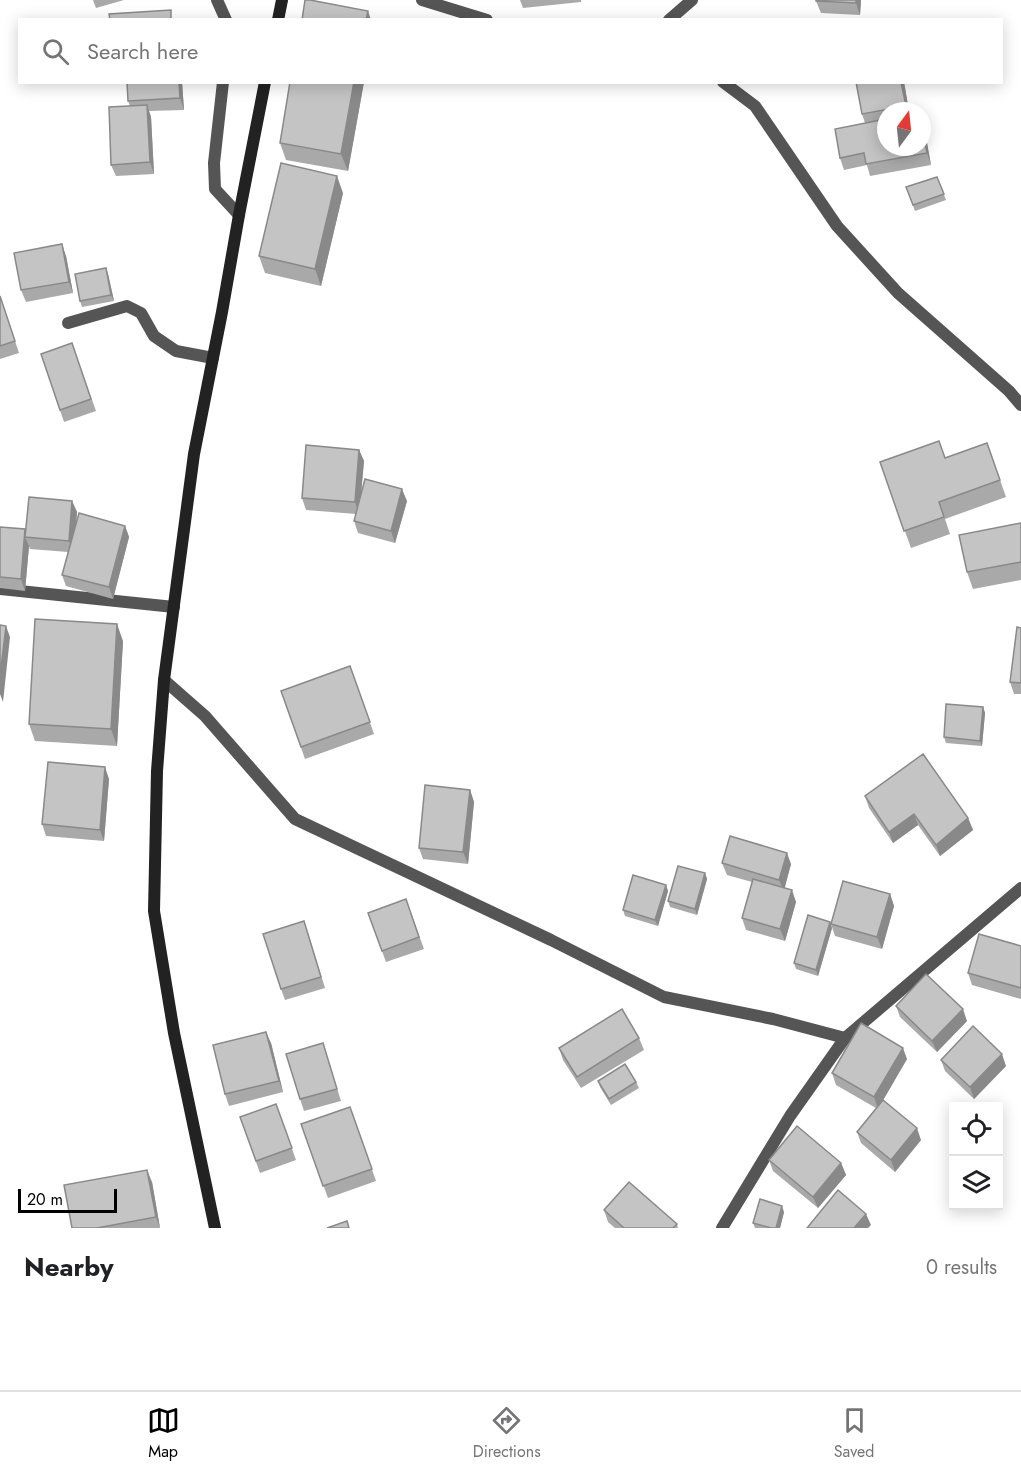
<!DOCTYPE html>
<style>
body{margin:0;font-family:Jost,sans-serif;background:#f2f2f2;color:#202124}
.controls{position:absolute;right:18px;bottom:18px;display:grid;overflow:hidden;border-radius:0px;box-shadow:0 3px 15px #0003}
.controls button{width:54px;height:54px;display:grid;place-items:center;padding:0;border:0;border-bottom:2px solid #e0e0e0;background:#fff;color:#202124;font:30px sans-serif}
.compass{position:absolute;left:877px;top:102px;width:54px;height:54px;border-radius:50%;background:#fff;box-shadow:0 3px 15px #0003;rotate:15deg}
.scale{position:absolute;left:18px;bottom:15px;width:99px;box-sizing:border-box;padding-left:6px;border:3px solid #000;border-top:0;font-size:16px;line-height:21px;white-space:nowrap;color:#000;-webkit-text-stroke:4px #fff;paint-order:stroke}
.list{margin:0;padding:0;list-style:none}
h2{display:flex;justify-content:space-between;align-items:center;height:78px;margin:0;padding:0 24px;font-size:26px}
h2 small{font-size:20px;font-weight:400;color:#757577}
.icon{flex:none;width:33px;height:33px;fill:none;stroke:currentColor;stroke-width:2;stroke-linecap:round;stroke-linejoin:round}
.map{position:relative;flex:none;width:1021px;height:1228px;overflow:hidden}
.search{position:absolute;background:#fff;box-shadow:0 3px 15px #0003;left:18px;right:18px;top:18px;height:66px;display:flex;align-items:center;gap:15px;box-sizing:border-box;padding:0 21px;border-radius:0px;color:#757577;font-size:22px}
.sheet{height:162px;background:#fff}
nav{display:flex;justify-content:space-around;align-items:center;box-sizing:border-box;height:84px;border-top:2px solid #e0e0e0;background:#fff;font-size:16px;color:#757577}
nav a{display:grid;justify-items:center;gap:3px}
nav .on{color:#000}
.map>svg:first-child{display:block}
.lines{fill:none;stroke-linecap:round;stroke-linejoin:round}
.street{stroke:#555;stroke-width:12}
.secondary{stroke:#222;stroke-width:12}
.wall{fill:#a9a9a9}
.shaded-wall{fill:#898989}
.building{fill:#c4c4c4;stroke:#898989;stroke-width:1.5}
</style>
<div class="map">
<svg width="1021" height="1228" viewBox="0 0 1021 1228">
<rect width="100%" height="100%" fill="#fff"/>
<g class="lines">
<g class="street">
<path d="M217 0 226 20"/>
<path d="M422 0 487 20"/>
<path d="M669 20 692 0"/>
<path d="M223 82 214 163 215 189 239 215"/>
<path d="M723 82 755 106 837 226 898 293 1009 391 1021 405"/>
<path d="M68 323 127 306 141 313 154 336 176 351 213 358"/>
<path d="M0 589 174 607"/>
<path d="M164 680 205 716 295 819 551 940 664 997 773 1019 845 1038"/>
<path d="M722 1228 790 1116 845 1038 1021 888"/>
</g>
<g class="secondary">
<path d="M278 20 282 0"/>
<path d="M215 1228 174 1033 154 911 157 771 164 680 194 454 222 312 239 215 265 82"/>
</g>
</g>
<g class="wall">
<path d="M93 0H124L96 8Z"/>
<path d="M520 0H581V2L523 8Z"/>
<path d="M861 0 860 15 821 13 816 1Z"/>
<path d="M127 82H182L184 110 149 111 151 117 154 174 116 176 111 165 130 106 128 101Z"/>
<path d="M364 82 348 171 286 160 280 143Z"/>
<path d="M856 82H904L909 111H886V147H922V120L931 165 870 176 867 165 844 170 840 158 865 123 862 114Z"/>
<path d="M937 177 946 200 915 211 906 187Z"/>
<path d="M343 193 321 286 265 273 259 256Z"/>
<path d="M66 256 73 293 26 302 21 290Z"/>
<path d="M108 274 114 301 82 307 80 301Z"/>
<path d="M0 295 19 353 0 359Z"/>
<path d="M72 343 96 411 64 422 41 354Z"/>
<path d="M987 443 1006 497 945 519 950 534 911 548 880 462 945 458Z"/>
<path d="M359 450 364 461 361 497 407 501 395 543 358 533 354 521 356 514 306 510 302 498Z"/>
<path d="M72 501 77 512 76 525 125 526 129 537 113 599 66 586 62 575 68 552 30 549 29 546 25 591 0 588V527L25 529 26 532Z"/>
<path d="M1021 523V580L973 589 967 572Z"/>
<path d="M1021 628V694H1014L1010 682Z"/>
<path d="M123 641 117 746 35 741 29 724Z"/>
<path d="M350 666 374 734 305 759 281 691Z"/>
<path d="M983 707 985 713 982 746 946 743 944 737Z"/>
<path d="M109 779 104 841 46 836 42 824Z"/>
<path d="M470 790 474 802 468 864 423 859 419 848Z"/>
<path d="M865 796 968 818 973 830 940 856 918 825 893 843 869 808Z"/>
<path d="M722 863 791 864 784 888 796 902 785 941 746 930 742 918 752 882 727 875Z"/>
<path d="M705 873 707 879 697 915 670 907 668 901Z"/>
<path d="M666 885 668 891 658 926 625 916 623 910Z"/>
<path d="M890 894 894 906 882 949 835 936 831 924Z"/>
<path d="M406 899 424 949 386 962 368 913Z"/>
<path d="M830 922 832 928 818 976 796 969 794 963Z"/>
<path d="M308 933 325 988 285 1000 281 989Z"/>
<path d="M1021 946V999L972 985 968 973Z"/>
<path d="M896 1006 967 1021 937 1052 900 1017Z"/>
<path d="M639 1038 644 1050 581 1088 563 1060 559 1048Z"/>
<path d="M271 1043 283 1092 229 1106 225 1094Z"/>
<path d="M323 1043 341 1101 304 1111 300 1099Z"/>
<path d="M907 1059 883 1100 921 1140 895 1172 861 1143 857 1132 876 1108 836 1085 832 1073Z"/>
<path d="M941 1060 1006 1066 974 1099 945 1071Z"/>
<path d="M598 1081 636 1082 639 1088 611 1105 600 1087Z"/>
<path d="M276 1104 296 1160 260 1173 240 1117Z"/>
<path d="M350 1107 376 1181 328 1198 301 1124Z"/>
<path d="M769 1160 841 1163 846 1175 818 1208 773 1171Z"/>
<path d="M152 1182 160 1228H72Z"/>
<path d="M604 1210 677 1224 678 1228H615L608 1222Z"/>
<path d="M784 1212 780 1228H755L753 1223Z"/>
</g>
<g class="shaded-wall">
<path d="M856 0H861L860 15 856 3Z"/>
<path d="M368 11 371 20H366Z"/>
<path d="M179 82H182L184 110 180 98Z"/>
<path d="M354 82H364L348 171 341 154Z"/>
<path d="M901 82H904L909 111H908L906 106Z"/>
<path d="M147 105 151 117 154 174 150 162Z"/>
<path d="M922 120 924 125 931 165 927 153 922 128Z"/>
<path d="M337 176 343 193 321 286 315 269Z"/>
<path d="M62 244 66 256 73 293 69 282Z"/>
<path d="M106 268 108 274 114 301 111 295Z"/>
<path d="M359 450 364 461 359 514 355 502Z"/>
<path d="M402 489 407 501 395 543 391 531Z"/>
<path d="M72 501 77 512 73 553 69 541Z"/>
<path d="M125 526 129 537 113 599 109 587Z"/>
<path d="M25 529 28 538 25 537 29 546 25 591 21 579Z"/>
<path d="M117 624 123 641 117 746 111 729Z"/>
<path d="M6 626 10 637 3 702 0 694V676Z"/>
<path d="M983 707 985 713 982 746 980 741Z"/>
<path d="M105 767 109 779 104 841 100 830Z"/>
<path d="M470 790 474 802 468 864 463 852Z"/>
<path d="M914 814 918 825 893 843 889 832Z"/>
<path d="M968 818 973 830 940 856 936 845Z"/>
<path d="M787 853 791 864 784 891 779 880Z"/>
<path d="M705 873 707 879 697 915 695 909Z"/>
<path d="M666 885 668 891 658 926 655 920Z"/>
<path d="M792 890 796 902 785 941 780 929Z"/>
<path d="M890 894 894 906 882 949 877 937Z"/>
<path d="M830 922 832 928 818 976 816 970Z"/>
<path d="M963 1009 967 1021 937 1052 932 1041Z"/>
<path d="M266 1032 271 1043 283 1092 279 1081Z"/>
<path d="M903 1048 907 1059 878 1109 874 1097Z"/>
<path d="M1002 1054 1006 1066 974 1099 970 1087Z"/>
<path d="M917 1128 921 1140 895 1172 891 1160Z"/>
<path d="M841 1163 846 1175 818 1208 813 1197Z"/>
<path d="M147 1170 152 1182 160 1228 156 1217Z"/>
<path d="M782 1206 784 1212 780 1228H776Z"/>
<path d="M866 1214 871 1225 868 1228H854Z"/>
</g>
<g class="building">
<path d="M305 0H310L368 11 366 20H302Z"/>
<path d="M816 0H856V3L816 1Z"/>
<path d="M171 10V20H110L109 14Z"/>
<path d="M127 82H179L180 98 128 101Z"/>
<path d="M290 82H354L341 154 280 143Z"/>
<path d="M856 82H901L906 106 862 114Z"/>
<path d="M147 105 150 162 111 165 109 107Z"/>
<path d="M886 119V147H922V128L927 153 866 164 864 153 840 158 835 129Z"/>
<path d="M281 163 337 176 315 269 259 256Z"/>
<path d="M937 177 944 194 913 205 906 187Z"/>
<path d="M62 244 69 282 21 290 14 253Z"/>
<path d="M106 268 111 295 80 301 75 274Z"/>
<path d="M0 296 15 341 0 346Z"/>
<path d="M72 343 91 399 60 410 41 354Z"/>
<path d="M939 441 945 458 987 443 1000 480 939 502 944 517 904 531 880 462Z"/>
<path d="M306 445 359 450 355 502 302 498Z"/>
<path d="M365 479 402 489 391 531 354 521Z"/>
<path d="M29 497 72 501 69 541 25 537Z"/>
<path d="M79 513 125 526 109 587 62 575Z"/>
<path d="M1021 523V562L967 572 959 535Z"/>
<path d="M0 527 25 529 21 579 0 577Z"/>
<path d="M35 619 117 624 111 729 29 724Z"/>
<path d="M0 625 6 626 0 676Z"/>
<path d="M1017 627 1021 628V683L1010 682Z"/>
<path d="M350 666 370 722 301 747 281 691Z"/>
<path d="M946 704 983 707 980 741 944 737Z"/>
<path d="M923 754 968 818 936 845 914 814 889 832 865 796Z"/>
<path d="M48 762 105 767 100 830 42 824Z"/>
<path d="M425 785 470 790 463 852 419 848Z"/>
<path d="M730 836 787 853 779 880 722 863Z"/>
<path d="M678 866 705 873 695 909 668 901Z"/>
<path d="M633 875 666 885 655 920 623 910Z"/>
<path d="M753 879 792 890 780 929 742 918Z"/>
<path d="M843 881 890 894 877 937 831 924Z"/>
<path d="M406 899 419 937 382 951 368 913Z"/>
<path d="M808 915 830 922 816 970 794 963Z"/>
<path d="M304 921 321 977 281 989 263 934Z"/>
<path d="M979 934 1021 946V988L968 973Z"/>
<path d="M926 974 963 1009 932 1041 896 1006Z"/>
<path d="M622 1009 639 1038 577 1077 559 1048Z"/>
<path d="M861 1023 903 1048 874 1097 832 1073Z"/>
<path d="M973 1026 1002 1054 970 1087 941 1060Z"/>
<path d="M266 1032 279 1081 225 1094 213 1045Z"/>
<path d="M323 1043 337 1089 300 1099 286 1054Z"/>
<path d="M625 1064 636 1082 609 1099 598 1081Z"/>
<path d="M883 1100 917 1128 891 1160 857 1132Z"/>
<path d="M276 1104 292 1148 256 1161 240 1117Z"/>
<path d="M350 1107 372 1169 323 1186 301 1124Z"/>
<path d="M797 1126 841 1163 813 1197 769 1160Z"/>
<path d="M147 1170 156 1217 97 1228H72L64 1185Z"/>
<path d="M629 1182 677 1224 673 1228H624L604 1210Z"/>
<path d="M838 1190 866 1214 854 1228H807Z"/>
<path d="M760 1199 782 1206 776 1228H771L753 1223Z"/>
<path d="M347 1221 349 1228H327Z"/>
</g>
</svg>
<div class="controls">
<button><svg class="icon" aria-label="locate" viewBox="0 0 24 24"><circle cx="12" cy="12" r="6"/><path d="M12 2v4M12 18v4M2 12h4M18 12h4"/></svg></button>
<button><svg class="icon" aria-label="layers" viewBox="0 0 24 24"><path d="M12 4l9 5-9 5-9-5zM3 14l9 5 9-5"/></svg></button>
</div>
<svg class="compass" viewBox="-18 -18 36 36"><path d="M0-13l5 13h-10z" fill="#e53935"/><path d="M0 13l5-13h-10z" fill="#757577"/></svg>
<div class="scale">20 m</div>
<div class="search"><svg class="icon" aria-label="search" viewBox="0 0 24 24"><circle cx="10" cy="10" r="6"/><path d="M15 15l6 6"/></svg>Search here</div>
</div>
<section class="sheet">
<h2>Nearby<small>0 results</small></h2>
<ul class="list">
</ul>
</section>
<nav>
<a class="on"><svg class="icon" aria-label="map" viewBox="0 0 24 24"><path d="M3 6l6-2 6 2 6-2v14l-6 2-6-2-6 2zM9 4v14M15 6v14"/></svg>Map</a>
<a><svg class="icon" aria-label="directions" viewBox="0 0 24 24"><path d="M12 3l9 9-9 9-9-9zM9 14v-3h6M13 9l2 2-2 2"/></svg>Directions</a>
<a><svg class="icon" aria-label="saved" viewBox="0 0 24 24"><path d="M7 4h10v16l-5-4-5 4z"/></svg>Saved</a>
</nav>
